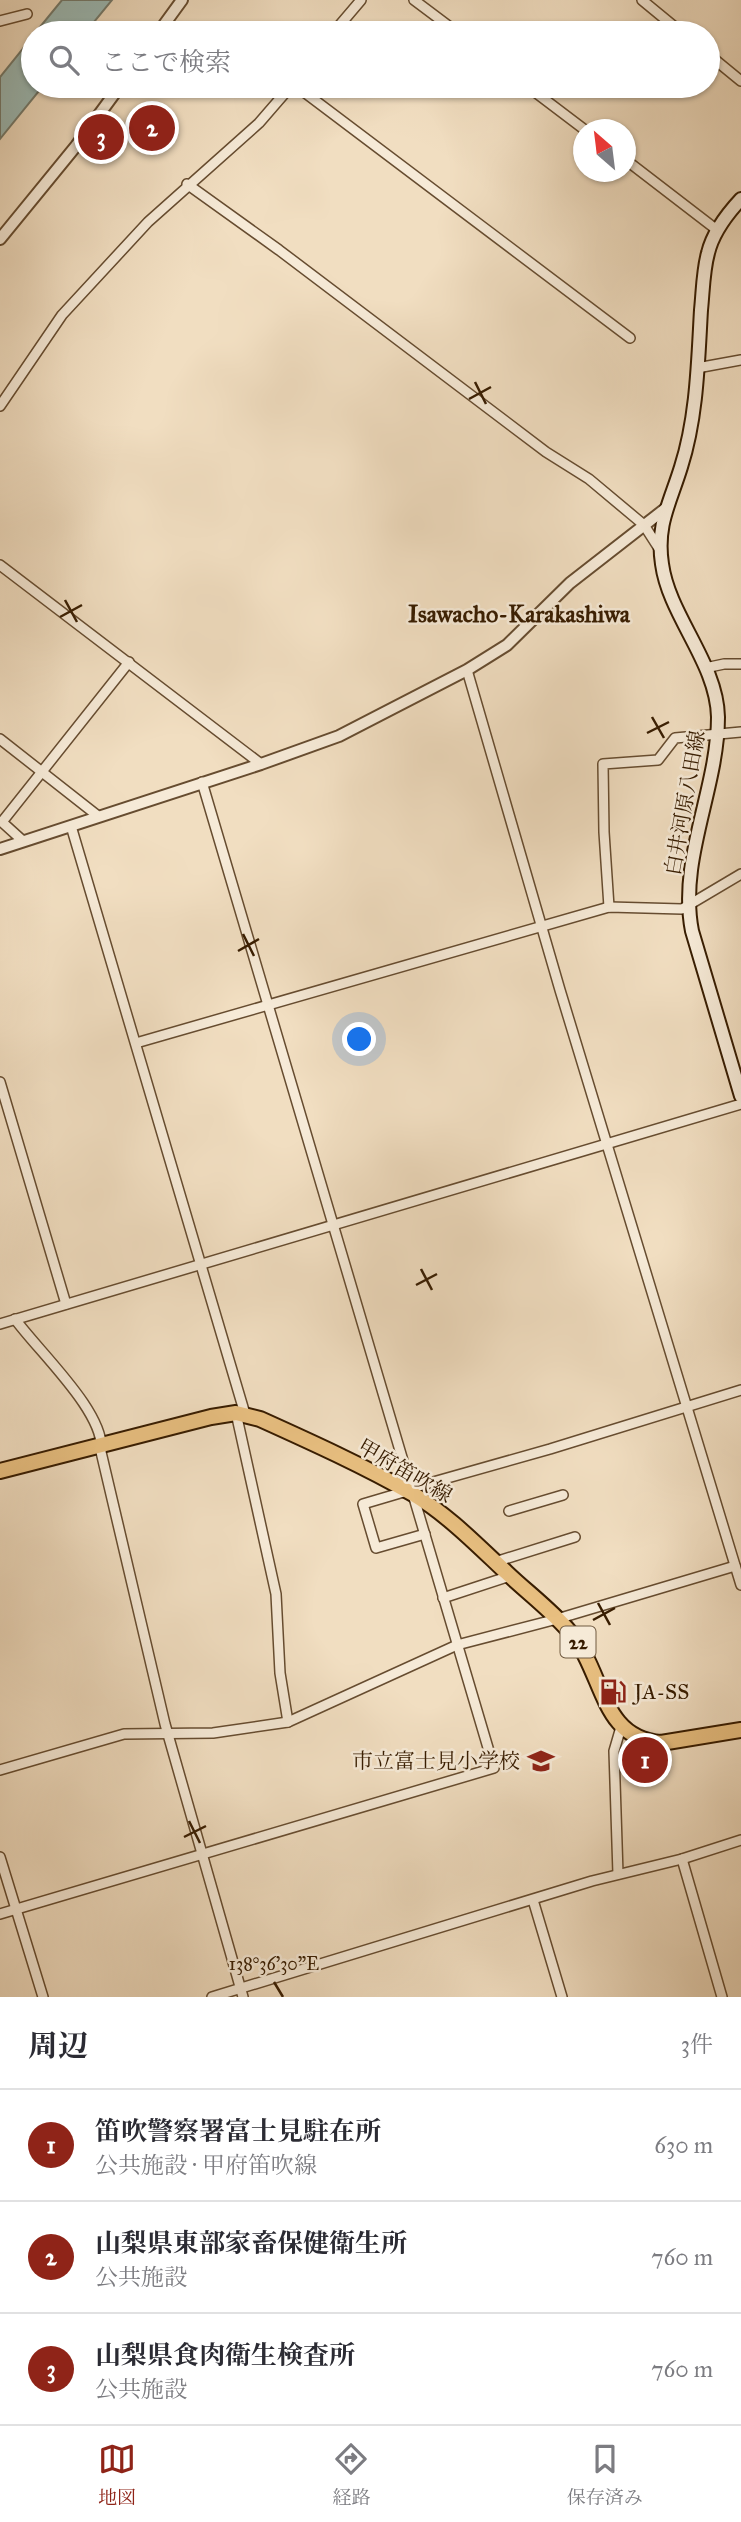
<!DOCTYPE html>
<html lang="ja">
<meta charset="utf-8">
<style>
body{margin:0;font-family:"IM FELL Great Primer","Noto Serif JP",serif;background:#f7f7f7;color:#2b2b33}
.compass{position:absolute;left:573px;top:119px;width:63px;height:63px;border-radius:50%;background:#fff;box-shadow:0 2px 5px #0004;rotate:332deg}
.you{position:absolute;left:360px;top:1040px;width:24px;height:24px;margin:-18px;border:5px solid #fff;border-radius:50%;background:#1a73e8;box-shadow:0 0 0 10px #1a73e833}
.badge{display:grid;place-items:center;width:46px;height:46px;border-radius:50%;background:#8f2418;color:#fff;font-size:23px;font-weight:700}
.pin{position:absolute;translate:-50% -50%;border:4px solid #fff;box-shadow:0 2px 7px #0006}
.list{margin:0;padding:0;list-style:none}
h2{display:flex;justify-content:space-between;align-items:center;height:91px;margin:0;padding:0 28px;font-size:30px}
h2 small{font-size:23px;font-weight:400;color:#7c7c81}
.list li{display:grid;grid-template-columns:46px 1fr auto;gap:21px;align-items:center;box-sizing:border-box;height:112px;padding:0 28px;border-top:2px solid #e1e1e2}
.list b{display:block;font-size:26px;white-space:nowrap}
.list p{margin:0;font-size:23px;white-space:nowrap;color:#7c7c81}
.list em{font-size:23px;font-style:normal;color:#7c7c81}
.icon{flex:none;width:38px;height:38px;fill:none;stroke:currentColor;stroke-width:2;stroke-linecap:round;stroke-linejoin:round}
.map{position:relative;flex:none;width:741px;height:1997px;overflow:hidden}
.search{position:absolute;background:#fff;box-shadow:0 2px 5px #0004;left:21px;right:21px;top:21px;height:77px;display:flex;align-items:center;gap:18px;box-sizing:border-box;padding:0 24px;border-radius:38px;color:#7c7c81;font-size:26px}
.sheet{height:427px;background:#fff}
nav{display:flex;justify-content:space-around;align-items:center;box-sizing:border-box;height:98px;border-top:2px solid #e1e1e2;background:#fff;font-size:19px;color:#7c7c81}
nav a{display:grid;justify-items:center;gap:4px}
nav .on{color:#8f2418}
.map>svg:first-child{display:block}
.water{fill:#9bbbb7;stroke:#737b6e;stroke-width:2}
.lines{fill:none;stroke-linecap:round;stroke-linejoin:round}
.minor-casing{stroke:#664c30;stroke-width:12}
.tertiary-casing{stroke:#664c30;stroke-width:14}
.secondary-casing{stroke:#371c00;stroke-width:16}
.primary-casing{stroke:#371c00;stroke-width:18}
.minor{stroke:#f6ead7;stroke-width:9}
.tertiary{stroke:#f6ead7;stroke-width:10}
.secondary{stroke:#f6ead7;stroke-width:12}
.primary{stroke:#e8bf80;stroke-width:14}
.ticks{fill:none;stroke:#371c00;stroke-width:2.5}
.labels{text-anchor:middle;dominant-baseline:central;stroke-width:5;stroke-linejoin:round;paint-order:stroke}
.shield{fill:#f6ead7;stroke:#705a40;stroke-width:2}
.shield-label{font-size:19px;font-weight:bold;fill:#371c00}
.street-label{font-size:21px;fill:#371c00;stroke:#f6ead7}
.poi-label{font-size:21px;fill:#371c00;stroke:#f6ead7;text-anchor:start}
.quarter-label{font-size:24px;font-weight:bold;fill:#371c00;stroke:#f6ead7}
.ticks-label{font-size:18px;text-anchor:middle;fill:#371c00;stroke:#f6ead7;stroke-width:5;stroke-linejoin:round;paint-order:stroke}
</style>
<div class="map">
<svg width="741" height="1997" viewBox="0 0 741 1997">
<rect width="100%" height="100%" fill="#f1dec1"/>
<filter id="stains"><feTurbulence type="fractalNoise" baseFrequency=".00286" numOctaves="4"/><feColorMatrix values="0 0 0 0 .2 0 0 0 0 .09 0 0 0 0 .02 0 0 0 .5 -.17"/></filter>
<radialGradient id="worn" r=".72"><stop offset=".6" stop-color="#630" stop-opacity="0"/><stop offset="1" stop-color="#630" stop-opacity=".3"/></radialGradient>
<g class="water">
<path d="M62 0H112L85 33H35Z"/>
<path d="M33 36V86H43L0 139V77Z"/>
</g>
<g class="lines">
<g class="minor-casing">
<g id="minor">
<path d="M414 0 458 33"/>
<path d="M642 0 682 33"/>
<path d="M0 21 27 14"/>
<path d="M333 33 361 0"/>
<path d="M708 54 741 81"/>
<path d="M296 86 630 338"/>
<path d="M527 86 585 130"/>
<path d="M626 160 717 230"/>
<path d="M187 184 279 250 546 452 589 479 644 525 660 550"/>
<path d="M697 368 741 360"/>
<path d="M0 406 62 315 148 222 259 123 291 86"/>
<path d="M0 565 261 764"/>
<path d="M705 668 724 664H741"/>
<path d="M467 670 560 990 741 1585"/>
<path d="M0 739 98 816"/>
<path d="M71 826 245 1414"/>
<path d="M23 841 2 822 129 662"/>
<path d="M609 907 604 832 603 764 658 760 675 738 741 732"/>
<path d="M136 1043 609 907 682 909 741 874"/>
<path d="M0 1082 66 1304"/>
<path d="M15 1319C38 1351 107 1414 101 1452L165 1724 243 1997"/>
<path d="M0 1324 741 1104"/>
<path d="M236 1413 276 1594 280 1673 288 1722"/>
<path d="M412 1488 550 1449 741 1390"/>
<path d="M407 1491 363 1504 376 1548 425 1534"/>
<path d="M509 1511 563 1495"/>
<path d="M495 1562 575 1537"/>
<path d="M443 1598 510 1576"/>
<path d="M0 1770 124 1734 213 1733 288 1722 457 1645 557 1619 735 1566"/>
<path d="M0 1857 43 1997"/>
<path d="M682 1859 722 1997"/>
<path d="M618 1874 614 1751 621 1727"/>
<path d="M533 1900 562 1997"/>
<path d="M0 1914 494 1768 202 782"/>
<path d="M212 1997 592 1881 682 1859 741 1840"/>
</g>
</g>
<g class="tertiary-casing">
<g id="tertiary">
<path d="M158 33 182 0"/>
<path d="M0 239 76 146 120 86"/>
<path d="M0 849 261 764 339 736 467 670 507 645 570 583 665 509"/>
</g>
</g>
<g class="secondary-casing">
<path id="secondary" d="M741 199C727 214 713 232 708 253 703 271 703 291 701 310 698 362 697 417 681 467 670 503 656 525 662 564 669 616 717 663 718 717 718 789 678 859 692 931L741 1096"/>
</g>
<g class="primary-casing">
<path id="primary" d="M0 1471 211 1417 236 1413 260 1419C311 1442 364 1466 413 1494 448 1515 477 1545 507 1573 527 1592 551 1610 569 1631 605 1672 599 1738 661 1743L741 1730"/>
</g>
<use href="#minor" class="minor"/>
<use href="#tertiary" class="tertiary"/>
<use href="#secondary" class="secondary"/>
<use href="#primary" class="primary"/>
</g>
<path class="ticks" d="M475 382 486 404M469 399 491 387M65 600 77 622M60 617 82 605M652 717 664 738M647 733 669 722M243 934 254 956M238 951 259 939M421 1269 432 1290M416 1285 437 1274M598 1603 610 1625M593 1620 615 1608M189 1821 200 1843M184 1837 206 1826M274 1982 283 1997"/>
<defs>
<g id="fuel-bare" transform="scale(2.1)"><path d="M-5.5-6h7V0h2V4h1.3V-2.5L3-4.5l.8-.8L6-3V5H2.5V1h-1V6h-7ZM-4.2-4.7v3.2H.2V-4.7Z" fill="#8f2418" stroke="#f6ead7" stroke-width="2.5" paint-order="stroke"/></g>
<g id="school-bare" transform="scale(2.1)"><path d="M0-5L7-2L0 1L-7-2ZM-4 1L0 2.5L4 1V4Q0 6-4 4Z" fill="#8f2418" stroke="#f6ead7" stroke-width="2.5" paint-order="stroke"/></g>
</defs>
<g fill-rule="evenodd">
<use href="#fuel-bare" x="613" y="1692"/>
<use href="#school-bare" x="541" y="1761"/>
</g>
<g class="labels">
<rect class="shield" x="560.5" y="1626.5" width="35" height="31" rx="5"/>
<g class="shield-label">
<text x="578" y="1642">22</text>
</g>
<g class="street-label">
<text transform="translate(685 803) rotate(-80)">白井河原八田線</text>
<text transform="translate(405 1471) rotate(30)">甲府笛吹線</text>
</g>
<g class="poi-label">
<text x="634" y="1692">JA-SS</text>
<text x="520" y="1761" text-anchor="end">市立富士見小学校</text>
</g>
<g class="quarter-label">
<text x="519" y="614">Isawacho-Karakashiwa</text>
</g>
</g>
<g class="ticks-label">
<text x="274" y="1970">138°36'30"E</text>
</g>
<rect width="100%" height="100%" filter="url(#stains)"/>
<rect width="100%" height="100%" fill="url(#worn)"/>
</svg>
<svg class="compass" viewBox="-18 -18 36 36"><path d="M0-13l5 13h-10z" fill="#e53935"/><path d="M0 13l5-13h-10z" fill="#7c7c81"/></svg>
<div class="you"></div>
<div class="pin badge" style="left:645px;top:1760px">1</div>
<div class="pin badge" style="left:152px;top:128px">2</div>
<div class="pin badge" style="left:101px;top:137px">3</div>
<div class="search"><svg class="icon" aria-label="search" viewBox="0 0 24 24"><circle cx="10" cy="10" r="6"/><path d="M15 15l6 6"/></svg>ここで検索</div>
</div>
<section class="sheet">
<h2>周辺<small>3件</small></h2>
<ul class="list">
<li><span class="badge">1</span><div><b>笛吹警察署富士見駐在所</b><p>公共施設 · 甲府笛吹線</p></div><em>630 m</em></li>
<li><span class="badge">2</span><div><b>山梨県東部家畜保健衛生所</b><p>公共施設</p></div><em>760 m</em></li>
<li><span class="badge">3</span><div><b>山梨県食肉衛生検査所</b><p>公共施設</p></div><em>760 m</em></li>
</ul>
</section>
<nav>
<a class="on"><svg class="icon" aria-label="map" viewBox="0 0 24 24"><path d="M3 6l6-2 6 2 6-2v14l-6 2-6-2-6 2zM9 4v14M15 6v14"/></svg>地図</a>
<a><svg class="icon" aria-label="directions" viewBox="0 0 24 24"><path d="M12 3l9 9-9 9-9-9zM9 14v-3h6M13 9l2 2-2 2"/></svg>経路</a>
<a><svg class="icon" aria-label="saved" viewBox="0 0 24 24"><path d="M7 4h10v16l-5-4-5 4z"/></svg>保存済み</a>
</nav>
